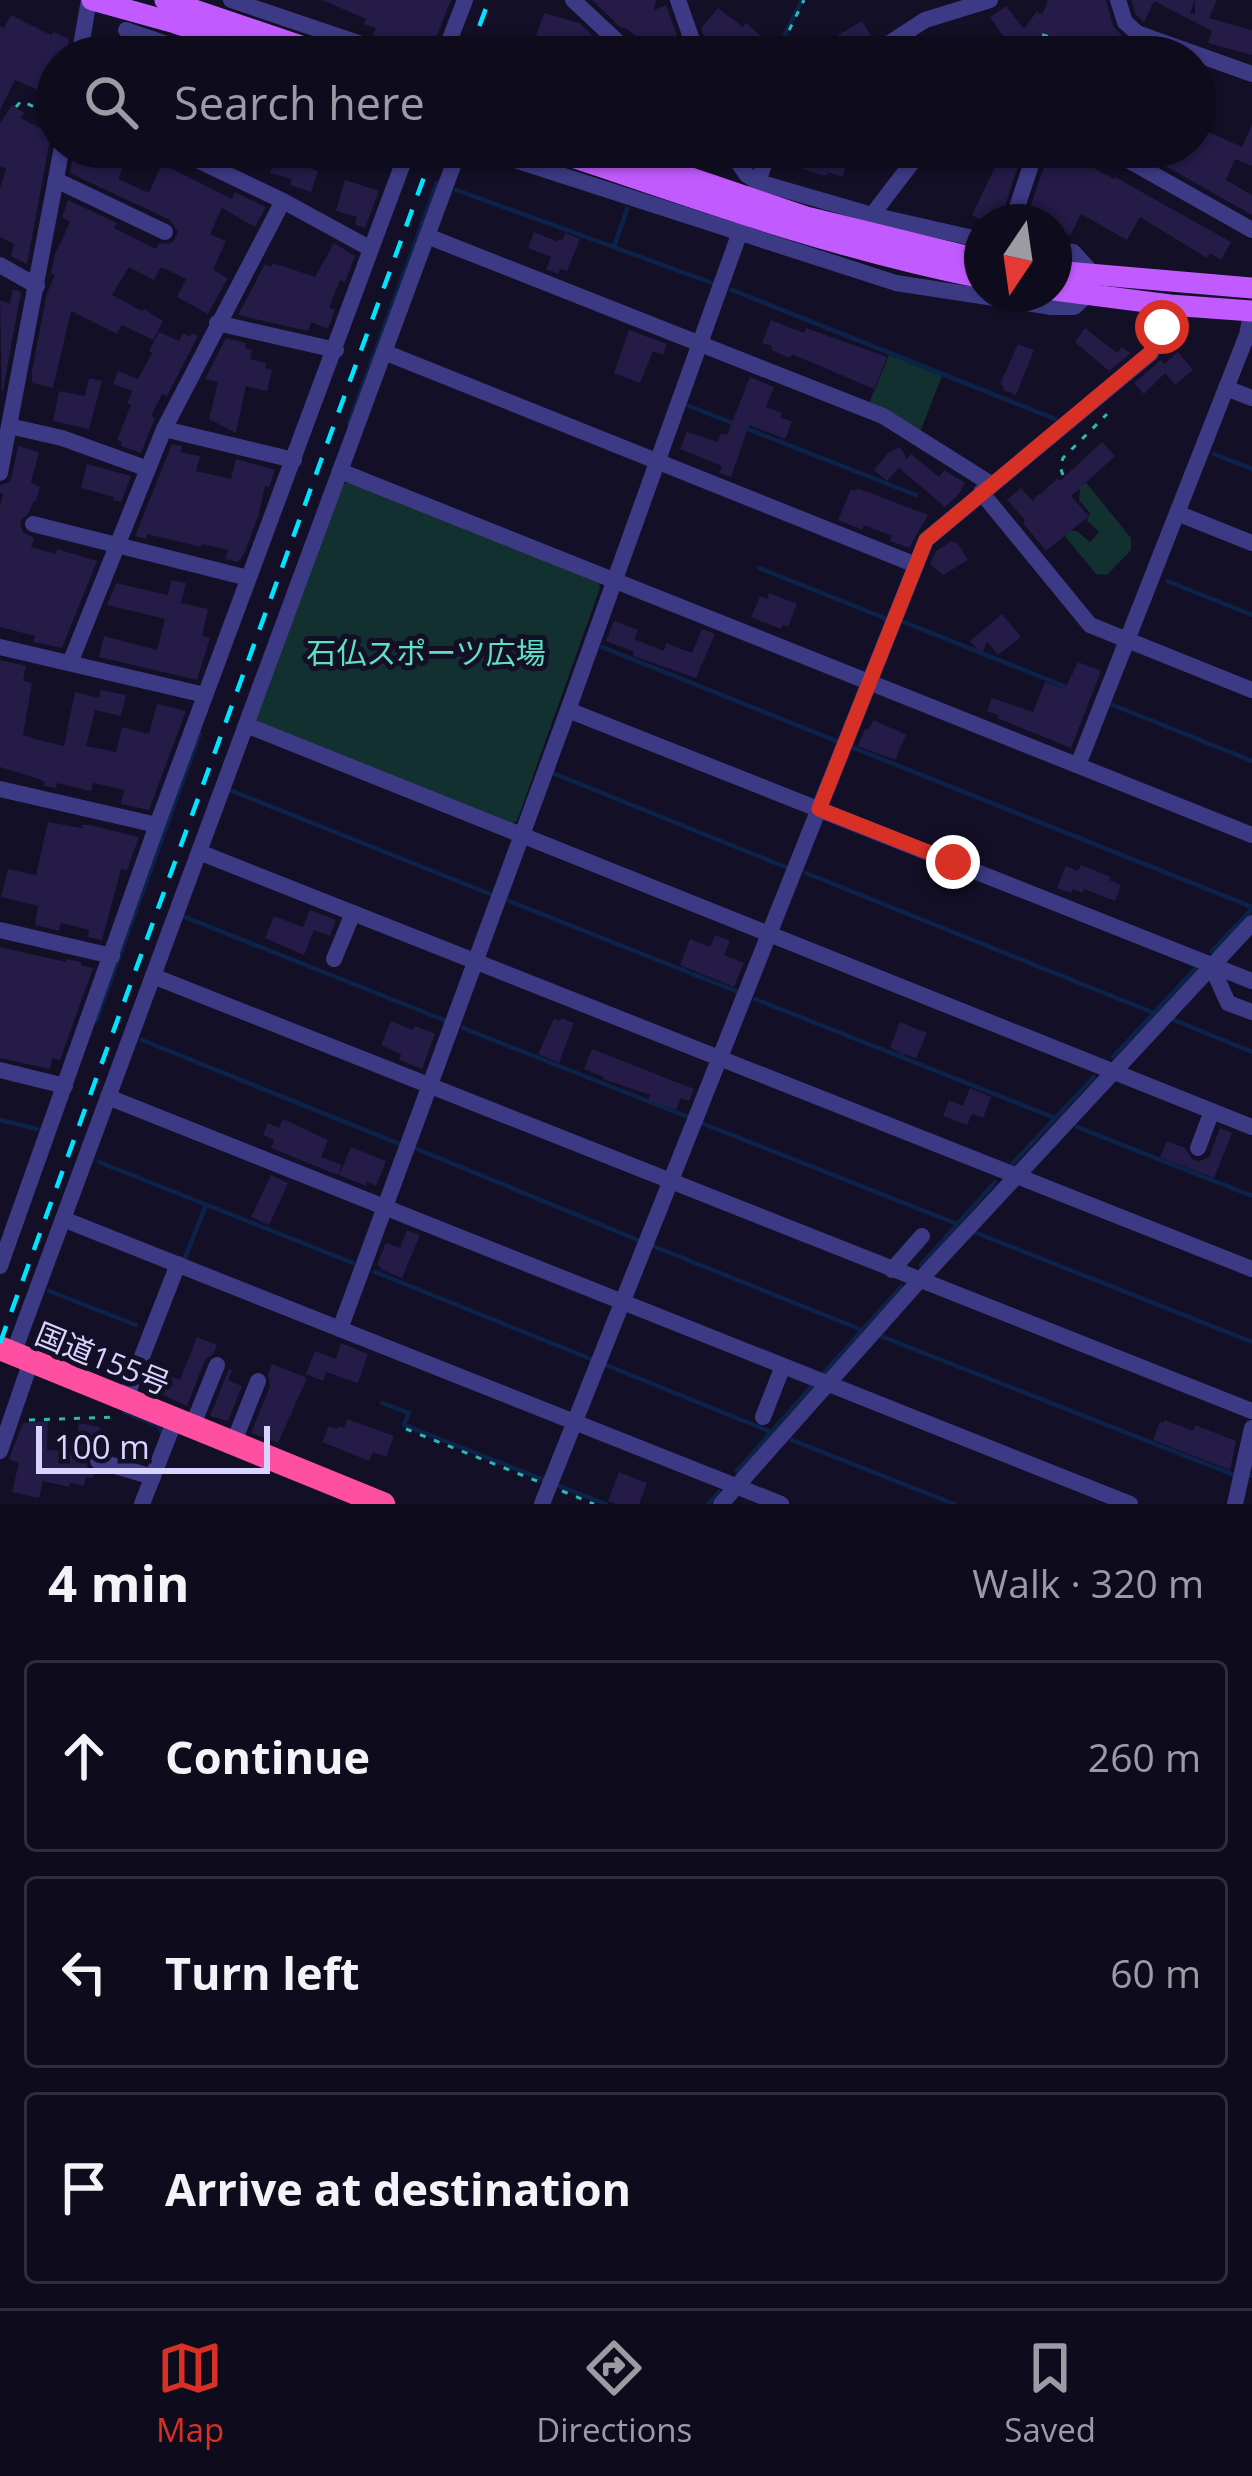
<!DOCTYPE html>
<meta charset="utf-8">
<style>
body{margin:0;font-family:"Open Sans","Noto Sans JP",sans-serif;background:#1c1929;color:#f1f3f6}
.compass{position:absolute;left:964px;top:204px;width:108px;height:108px;border-radius:50%;background:#0e0b1c;box-shadow:0 3px 9px #0004;rotate:193deg}
.scale{position:absolute;left:36px;bottom:30px;width:234px;box-sizing:border-box;padding-left:12px;border:6px solid #d9d4ff;border-top:0;font-size:33px;line-height:42px;white-space:nowrap;color:#d9d4ff;-webkit-text-stroke:9px #130f26;paint-order:stroke}
.stop{position:absolute;width:36px;height:36px;margin:-27px;border:9px solid #d93025;border-radius:50%;background:#fff}
.stop.end{background:#d93025;border-color:#fff;box-shadow:0 3px 12px #0008}
.list{margin:0;padding:0;list-style:none}
h2{display:flex;justify-content:space-between;align-items:center;height:156px;margin:0;padding:0 48px;font-size:51px}
h2 small{font-size:39px;font-weight:400;color:#9b9ba3}
.list li{display:grid;grid-template-columns:78px 1fr auto;gap:36px;align-items:center;box-sizing:border-box;height:192px;margin:0 24px 24px;padding:0 24px;border:3px solid #2e2b3b;border-radius:12px}
.list b{display:block;font-size:45px;white-space:nowrap}
.list em{font-size:39px;font-style:normal;color:#9b9ba3}
.icon{flex:none;width:66px;height:66px;fill:none;stroke:currentColor;stroke-width:2;stroke-linecap:round;stroke-linejoin:round}
.map{position:relative;flex:none;width:1252px;height:1504px;overflow:hidden}
.search{position:absolute;background:#0e0b1c;box-shadow:0 3px 9px #0004;left:36px;right:36px;top:36px;height:132px;display:flex;align-items:center;gap:30px;box-sizing:border-box;padding:0 42px;border-radius:66px;color:#9b9ba3;font-size:45px}
.sheet{height:804px;background:#0e0b1c}
nav{display:flex;justify-content:space-around;align-items:center;box-sizing:border-box;height:168px;border-top:3px solid #2e2b3b;background:#0e0b1c;font-size:33px;color:#9b9ba3}
nav a{display:grid;justify-items:center;gap:6px}
nav .on{color:#d93025}
.map>svg:first-child{display:block}
.green{fill:#12302f}
.lines{fill:none;stroke-linecap:round;stroke-linejoin:round}
.stream{stroke:#0c2248;stroke-width:4.5}
.building{fill:#241b47}
.path{stroke:#2fb8b0;stroke-width:3;stroke-dasharray:6 9;stroke-linecap:butt}
.minor{stroke:#3d3a85;stroke-width:16}
.major{stroke:#c25bff;stroke-width:21}
.highway{stroke:#ff4fa3;stroke-width:24}
.rail{stroke:#00e5ff;stroke-width:4.5;stroke-dasharray:18 15;stroke-linecap:butt}
.major-bridge{stroke:#c25bff;stroke-width:21}
.route{stroke:#d93025;stroke-width:15}
.labels{text-anchor:middle;dominant-baseline:central;stroke-width:10;stroke-linejoin:round;paint-order:stroke}
.park-label{font-size:30px;fill:#5fe0c0;stroke:#130f26}
.street-label{font-size:30px;fill:#d9d4ff;stroke:#130f26}
</style>
<div class="map">
<svg width="1252" height="1504" viewBox="0 0 1252 1504">
<rect width="100%" height="100%" fill="#130f26"/>
<g class="green">
<path d="M889 355 942 376 920 432 869 403Z"/>
<path d="M1071 470 1080 475 1131 538V550L1107 575 1096 574 1034 499 1039 494 1072 531H1077L1090 542 1099 532 1087 520 1090 513 1079 500 1080 491Z"/>
<path d="M351 482 599 581 600 588 517 821 511 824 260 724 255 718 343 484Z"/>
</g>
<g class="lines">
<g class="stream">
<path d="M774 57 802 0"/>
<path d="M456 190 614 247 627 209"/>
<path d="M616 248 712 283"/>
<path d="M732 290 1055 419"/>
<path d="M689 406 916 495"/>
<path d="M349 423 437 183"/>
<path d="M1214 454 1252 469"/>
<path d="M759 568 887 619"/>
<path d="M1167 581 1252 615"/>
<path d="M904 622 1071 689"/>
<path d="M602 647 839 742"/>
<path d="M1113 705 1252 761"/>
<path d="M854 748 1252 907"/>
<path d="M555 774 788 868"/>
<path d="M232 791 490 894"/>
<path d="M806 873 1154 1013"/>
<path d="M509 901 738 992"/>
<path d="M185 917 444 1020"/>
<path d="M1212 951 1252 909"/>
<path d="M755 999 1055 1118"/>
<path d="M1174 1020 1252 1052"/>
<path d="M96 1021 200 733"/>
<path d="M463 1028 688 1117"/>
<path d="M142 1040 402 1145"/>
<path d="M1113 1057 1195 969"/>
<path d="M0 1120 37 1129"/>
<path d="M704 1124 957 1224"/>
<path d="M1077 1127 1252 1196"/>
<path d="M417 1149 638 1240"/>
<path d="M99 1162 353 1263"/>
<path d="M1013 1163 1094 1077"/>
<path d="M974 1232 1252 1342"/>
<path d="M653 1246 862 1330"/>
<path d="M185 1258 206 1205"/>
<path d="M921 1265 995 1182"/>
<path d="M375 1272 591 1359"/>
<path d="M49 1291 136 1325"/>
<path d="M883 1337 1234 1475"/>
<path d="M606 1365 771 1432"/>
<path d="M824 1373 901 1287"/>
<path d="M382 1403 409 1413 404 1425 544 1480"/>
<path d="M124 1412 159 1426 162 1433"/>
<path d="M792 1440 954 1504"/>
<path d="M737 1471 811 1387"/>
<path d="M1252 1476V1475"/>
<path d="M559 1486 606 1504"/>
<path d="M708 1504 719 1492"/>
</g>
</g>
<g class="building">
<path d="M322 0H451L428 57 373 35 376 28 364 24 366 19Z"/>
<path d="M592 0H656L654 10 666 5 677 35 673 49 683 57H646L640 45 643 42 627 29 620 27Z"/>
<path d="M1048 0H1106L1113 26 1123 37 1113 57H965L974 43 987 51 1005 39 990 17 1006 6 1024 29 1037 11 1042 15Z"/>
<path d="M1131 0H1195L1190 13 1195 14V0H1217L1209 18 1252 30V55L1208 43 1212 31 1154 1 1144 22 1136 15Z"/>
<path d="M718 8 743 27 746 23 776 49 770 57H710L701 28Z"/>
<path d="M544 13 579 23 598 41 593 56 536 36Z"/>
<path d="M11 15 51 35 54 32 69 39 66 57H57V98L15 80 0 110V26L4 28Z"/>
<path d="M862 21 872 38 834 57 827 45 830 43 828 41Z"/>
<path d="M12 105 24 113 20 118 56 136 49 145 27 264 11 256 14 244 0 237V188L6 169 0 166V123Z"/>
<path d="M1195 111 1211 117 1206 131 1242 147 1252 125V166L1235 159 1226 180 1252 195V215L1144 154 1147 147H1195Z"/>
<path d="M74 147 99 155 102 147H115L111 156 125 162 118 179 149 193 162 164 232 199 235 192 266 207 255 227 222 208 210 234 226 241 213 270 228 278 208 314 177 297 186 279 161 267 154 280 129 267 112 295 142 311 144 309 163 321 153 340 122 325 117 334 71 311 53 388 32 383V371L47 293 55 275 51 273 55 254 70 222 62 217 68 200 117 223 114 228 156 249 159 243 167 244 173 242 178 232 170 220 70 173Z"/>
<path d="M278 147H313L307 167 318 171 311 192 290 185 292 179 270 173Z"/>
<path d="M332 147H395L387 169Z"/>
<path d="M782 147H853L842 177 828 172 827 175H821L784 162 786 159 780 157Z"/>
<path d="M1005 147H1024L1000 222H985L972 215Z"/>
<path d="M1049 152 1066 157V153L1114 179 1115 177 1231 242 1221 260 1210 253 1207 258 1140 217 1127 240 1081 214 1070 236 1054 230V222H1025Z"/>
<path d="M345 180 379 191 365 228 355 225 357 217 336 211Z"/>
<path d="M534 232 558 242 559 239 562 240 566 233 580 239 567 271 560 269 558 274 546 269 551 257 528 248Z"/>
<path d="M334 243 355 256 345 282 340 280 329 308 335 310 328 329 311 322 308 331 238 315 265 264 271 267 273 263 315 277Z"/>
<path d="M13 289 21 292 2 396 0 300 10 304Z"/>
<path d="M771 320 804 333 806 328 887 357 874 389 792 354 790 358 771 350 772 346 762 343Z"/>
<path d="M1085 328 1117 353 1122 347 1131 353 1109 371 1075 342Z"/>
<path d="M629 330 667 344 663 355 653 351 640 383 614 373Z"/>
<path d="M159 332 179 341 183 333 190 337 192 333 198 336 167 396 162 394 151 416 155 418 141 453 121 446 122 442 117 440 131 405 127 403 132 391 113 384 118 371 138 379 152 353 149 351Z"/>
<path d="M226 338 246 343 245 348 252 350 250 359 266 363 265 368 272 370 267 391 246 386 236 433 209 419 218 382 205 379Z"/>
<path d="M1018 344 1034 350 1016 395 1003 390 1004 386 1000 384Z"/>
<path d="M1178 352 1193 370 1175 385 1165 373 1144 394 1134 383 1161 360 1164 364Z"/>
<path d="M750 377 774 387 766 407 782 413 780 417 792 422 785 439 749 425 731 477 719 473 722 466 680 449 687 432 718 442 721 433 727 435Z"/>
<path d="M89 378 102 381 89 429 53 421 59 391 85 396Z"/>
<path d="M1102 442 1115 456 1071 496 1089 516 1046 551 1023 523 1025 520 1007 500 1021 488 1033 501 1058 478 1060 481Z"/>
<path d="M172 444 182 446 180 452 200 456 196 471 231 479 236 459 275 470 269 487 265 486 259 514 244 554 238 562 225 559 228 550 202 544 201 547 147 534 146 539 135 536Z"/>
<path d="M18 446 39 452 31 482 40 487 36 501H34L29 512 20 522 23 532 34 538 31 547 56 554 57 549 97 561 62 648 33 642 35 636 0 627V507L3 494 0 493V485L9 482 12 476Z"/>
<path d="M900 447 907 459 911 454 939 477 944 470 965 483 958 495 945 507 899 468 887 481 874 470 888 453Z"/>
<path d="M87 464 131 476 121 502 113 500 114 497 81 488Z"/>
<path d="M857 488 928 515 909 548 890 541 892 536 864 525 862 530 838 520 851 489 856 491Z"/>
<path d="M952 541 954 543 957 542 968 560 943 575 930 564 936 551Z"/>
<path d="M171 580 186 583 181 603 208 609 202 636 210 638 197 680 99 657 104 636 157 650 165 619 107 605 116 583 168 595Z"/>
<path d="M769 593 797 604 788 627 783 625 781 629 751 617 760 596 767 599Z"/>
<path d="M1002 614 1021 637 998 655 987 642 982 655 970 641Z"/>
<path d="M614 621 638 630 634 639 664 651 666 643 692 653 702 629 715 634 696 678 633 656 634 652 606 641Z"/>
<path d="M0 660 26 666 23 681 32 683 23 735 39 740 64 746 75 692 99 698 101 690 126 695 121 716 95 710 86 746 116 752 122 727 149 734 157 704 186 711 149 810 121 804 124 790 93 783 91 791 57 783 56 788 44 786 45 782 36 778 0 767Z"/>
<path d="M1078 662 1101 671 1071 748 997 718 998 715 987 711 992 698 1033 712 1045 682 1065 689Z"/>
<path d="M874 720 906 735 895 760 858 746 865 729 868 730Z"/>
<path d="M48 822 82 828V825H89L139 837 127 870 121 869 102 940 88 937 89 930 61 923 59 931 35 925 38 906 1 897 8 869 36 875Z"/>
<path d="M1081 865 1111 877 1109 880 1121 885 1115 901 1084 889 1082 893 1073 889 1071 893 1057 888 1066 866 1078 871Z"/>
<path d="M310 910 336 920 330 936 314 930 304 955 265 938 274 916 303 927Z"/>
<path d="M715 935 730 941 724 955 744 963 734 987 680 965 690 939 710 947Z"/>
<path d="M0 947 66 962V959L81 962V965L93 968 60 1060 52 1058 50 1069 0 1058Z"/>
<path d="M561 1018 574 1023 559 1063 538 1054 554 1019 560 1021Z"/>
<path d="M391 1021 413 1030 415 1026 435 1034 422 1069 399 1060 401 1054 381 1045Z"/>
<path d="M900 1022 927 1033 916 1058 905 1054 904 1056 890 1047Z"/>
<path d="M592 1049 694 1089 689 1101 681 1098 676 1110 648 1100 650 1095 603 1079 604 1077 584 1069Z"/>
<path d="M970 1088 991 1097 983 1118 972 1114 967 1125 943 1116 949 1100 963 1106Z"/>
<path d="M283 1119 328 1140 321 1157 342 1165 338 1175 271 1148 274 1140 263 1135 268 1123 279 1128Z"/>
<path d="M1220 1128 1232 1133 1214 1178 1160 1157 1167 1141 1185 1148 1192 1159 1199 1161 1209 1157Z"/>
<path d="M351 1147 386 1161 376 1186 367 1182 366 1186 339 1175Z"/>
<path d="M271 1175 288 1183 269 1225 251 1217Z"/>
<path d="M407 1230 420 1235 402 1278 380 1269 381 1267 377 1265 385 1245 387 1243 400 1248Z"/>
<path d="M197 1337 217 1345 214 1353 205 1360 187 1406 150 1389 157 1371 180 1380Z"/>
<path d="M341 1343 368 1354 358 1383 326 1372 323 1381 306 1374 315 1351 336 1359Z"/>
<path d="M272 1364 307 1378 278 1443 251 1433 270 1386 268 1374Z"/>
<path d="M229 1369 232 1370 228 1380 242 1386 228 1421 210 1416Z"/>
<path d="M347 1419 394 1436 386 1457 373 1452 369 1461 322 1442 329 1426 337 1429 339 1426 344 1428Z"/>
<path d="M1165 1420 1193 1431 1195 1425 1236 1441 1230 1470 1153 1440 1160 1421 1163 1423Z"/>
<path d="M48 1421 47 1450 75 1451 79 1423 100 1427 97 1448 90 1451 86 1459 88 1469 94 1473 93 1478 86 1477 84 1486 70 1483 69 1487 43 1481 39 1498 12 1492 19 1463 9 1459 23 1423Z"/>
<path d="M619 1472 647 1483 639 1504H615L608 1501Z"/>
</g>
<g class="lines">
<g class="path">
<path d="M776 57 804 0"/>
<path d="M1004 57 1040 34 1113 56"/>
<path d="M16 107 21 101 57 117"/>
<path d="M1063 475 1060 467 1063 458 1107 414"/>
<path d="M29 1420 115 1417"/>
<path d="M406 1429 537 1481"/>
<path d="M562 1491 594 1504"/>
</g>
<g class="minor">
<path d="M231 0 400 57"/>
<path d="M573 0 634 57"/>
<path d="M678 0 698 57"/>
<path d="M1118 0 1125 22 1137 33 1252 74"/>
<path d="M126 30 205 57"/>
<path d="M79 57 89 0"/>
<path d="M443 57 465 0"/>
<path d="M868 57 925 20 990 0"/>
<path d="M1126 57 1132 52 1137 33"/>
<path d="M170 147 191 157"/>
<path d="M474 147 896 283 1052 307H1074L1086 296"/>
<path d="M657 147C677 153 698 166 713 147"/>
<path d="M770 147 758 182 872 215 982 240"/>
<path d="M1088 147 1128 160 1252 230"/>
<path d="M56 180 165 232"/>
<path d="M872 215 924 147"/>
<path d="M1012 222 1037 147"/>
<path d="M427 236 883 416 991 484"/>
<path d="M371 249 409 147"/>
<path d="M1054 250 1073 252 1095 276"/>
<path d="M0 265 37 286"/>
<path d="M217 323 336 350"/>
<path d="M384 352 916 565"/>
<path d="M1226 388 1252 398"/>
<path d="M9 426 62 438 148 469"/>
<path d="M164 429 294 460"/>
<path d="M340 471 1252 835"/>
<path d="M0 473 62 147"/>
<path d="M981 492 1090 625 1252 690"/>
<path d="M1177 513 1252 543"/>
<path d="M33 524 248 578"/>
<path d="M0 647 205 695"/>
<path d="M70 663 164 429 283 201"/>
<path d="M568 710 1252 981"/>
<path d="M246 725 1252 1127"/>
<path d="M1078 765 1247 335 1252 309"/>
<path d="M0 789 157 825"/>
<path d="M199 852 1252 1269"/>
<path d="M0 930 112 956"/>
<path d="M334 959 353 913"/>
<path d="M1211 965 1228 1003 1252 1012"/>
<path d="M153 976 1252 1411"/>
<path d="M0 1070 65 1086"/>
<path d="M108 1097 1130 1504"/>
<path d="M1198 1148 1212 1111"/>
<path d="M63 1219 781 1504"/>
<path d="M0 1266 157 825 371 249 283 201 191 157 195 147"/>
<path d="M892 1270 922 1236"/>
<path d="M340 1329 568 710 758 182 747 175 727 147"/>
<path d="M13 1354 460 147"/>
<path d="M125 1400 178 1264"/>
<path d="M763 1417 783 1366"/>
<path d="M192 1427 217 1365"/>
<path d="M233 1444 258 1381"/>
<path d="M0 1451 31 1361"/>
<path d="M98 1461 153 1477"/>
<path d="M142 1504 175 1420"/>
<path d="M542 1504 926 540 1151 353 1170 305"/>
<path d="M721 1504 919 1281 1252 923"/>
<path d="M1235 1504 1252 1428"/>
</g>
<g class="major">
<path d="M92 0 175 23 277 57"/>
<path d="M165 0 333 57"/>
<path d="M1054 271 1252 288"/>
<path d="M1054 290 1170 305 1252 311"/>
</g>
<path class="highway" d="M0 1348 383 1504"/>
<g class="rail">
<path d="M468 57 489 0"/>
<path d="M0 1343 435 147"/>
</g>
<g class="major-bridge">
<path d="M543 147C688 196 831 248 982 278"/>
<path d="M600 147 806 217 982 260"/>
</g>
</g>
<g class="lines">
<path class="route" d="M953 862 819 809 926 540 1150 353 1162 327"/>
</g>
<g class="labels">
<g class="park-label">
<text x="426" y="652">石仏スポーツ広場</text>
</g>
<g class="street-label">
<text transform="translate(103 1358) rotate(22)">国道155号</text>
</g>
</g>
</svg>
<svg class="compass" viewBox="-18 -18 36 36"><path d="M0-13l5 13h-10z" fill="#e53935"/><path d="M0 13l5-13h-10z" fill="#9b9ba3"/></svg>
<div class="scale">100 m</div>
<div class="stop" style="left:1162px;top:327px"></div>
<div class="stop end" style="left:953px;top:862px"></div>
<div class="search"><svg class="icon" aria-label="search" viewBox="0 0 24 24"><circle cx="10" cy="10" r="6"/><path d="M15 15l6 6"/></svg>Search here</div>
</div>
<section class="sheet">
<h2>4 min<small>Walk · 320 m</small></h2>
<ul class="list">
<li><svg class="icon" aria-label="ahead" viewBox="0 0 24 24"><path d="M12 20V5M6 11l6-6 6 6"/></svg><div><b>Continue</b></div><em>260 m</em></li>
<li><svg class="icon" aria-label="left" viewBox="0 0 24 24"><path d="M17 20v-9H6M10 6l-5 5 5 5"/></svg><div><b>Turn left</b></div><em>60 m</em></li>
<li><svg class="icon" aria-label="arrive" viewBox="0 0 24 24"><path d="M6 21V4h12l-3 4 3 4H6"/></svg><div><b>Arrive at destination</b></div></li>
</ul>
</section>
<nav>
<a class="on"><svg class="icon" aria-label="map" viewBox="0 0 24 24"><path d="M3 6l6-2 6 2 6-2v14l-6 2-6-2-6 2zM9 4v14M15 6v14"/></svg>Map</a>
<a><svg class="icon" aria-label="directions" viewBox="0 0 24 24"><path d="M12 3l9 9-9 9-9-9zM9 14v-3h6M13 9l2 2-2 2"/></svg>Directions</a>
<a><svg class="icon" aria-label="saved" viewBox="0 0 24 24"><path d="M7 4h10v16l-5-4-5 4z"/></svg>Saved</a>
</nav>
